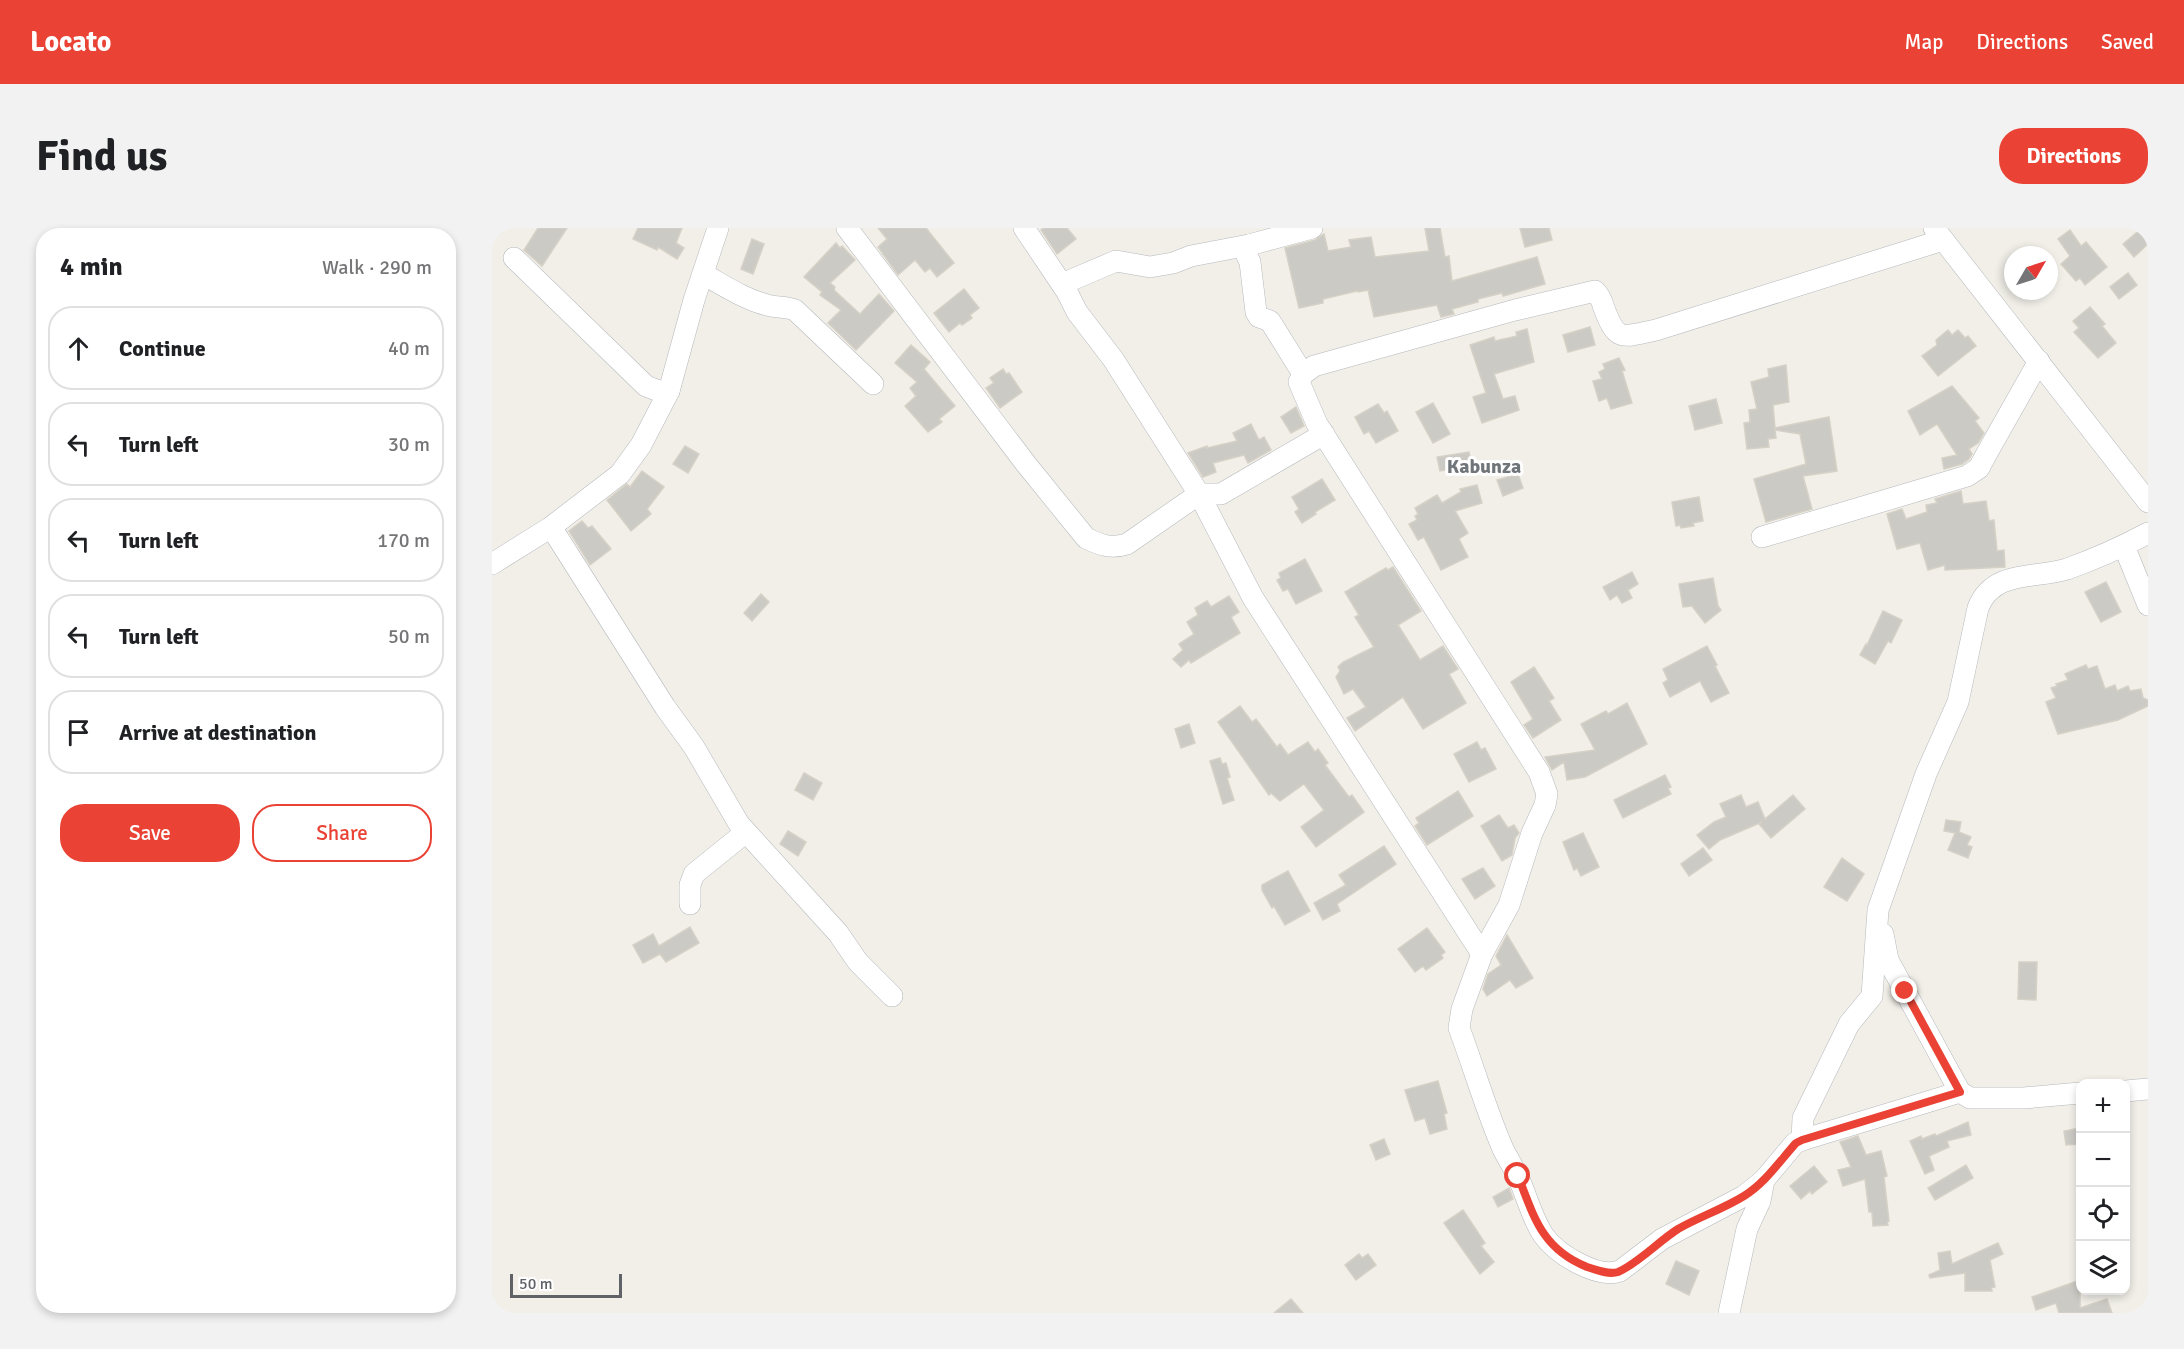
<!DOCTYPE html>
<meta charset="utf-8">
<style>
body{margin:0;font-family:Signika,sans-serif;background:#f2f2f2;color:#202124}
.controls{position:absolute;right:18px;bottom:18px;display:grid;overflow:hidden;border-radius:12px;box-shadow:0 3px 9px #0003}
.controls button{width:54px;height:54px;display:grid;place-items:center;padding:0;border:0;border-bottom:2px solid #e0e0e0;background:#fff;color:#202124;font:30px sans-serif}
.compass{position:absolute;left:1512px;top:18px;width:54px;height:54px;border-radius:50%;background:#fff;box-shadow:0 3px 9px #0003;rotate:51deg}
.scale{position:absolute;left:18px;bottom:15px;width:112px;box-sizing:border-box;padding-left:6px;border:3px solid #5f6368;border-top:0;font-size:16px;line-height:21px;white-space:nowrap;color:#5f6368;-webkit-text-stroke:4px #fff;paint-order:stroke}
.stop{position:absolute;width:18px;height:18px;margin:-14px;border:4px solid #ea4335;border-radius:50%;background:#fff}
.stop.end{background:#ea4335;border-color:#fff;box-shadow:0 2px 6px #0008}
.list{margin:0;padding:0;list-style:none}
h2{display:flex;justify-content:space-between;align-items:center;height:78px;margin:0;padding:0 24px;font-size:26px}
h2 small{font-size:20px;font-weight:400;color:#757577}
.list li{display:grid;grid-template-columns:39px 1fr auto;gap:18px;align-items:center;box-sizing:border-box;height:84px;margin:0 12px 12px;padding:0 12px;border:2px solid #e0e0e0;border-radius:24px}
.list b{display:block;font-size:22px;white-space:nowrap}
.list em{font-size:20px;font-style:normal;color:#757577}
.actions{display:flex;gap:12px;padding:18px 24px}
.actions a{flex:1;padding:14px 0;border:2px solid #ea4335;border-radius:24px;text-align:center;font-size:21px;color:#ea4335}
.actions .main{background:#ea4335;color:#fff}
.icon{flex:none;width:33px;height:33px;fill:none;stroke:currentColor;stroke-width:2;stroke-linecap:round;stroke-linejoin:round}
.map{position:relative;flex:none;width:1656px;height:1085px;overflow:hidden;border-radius:24px}
header{display:flex;align-items:center;gap:36px;box-sizing:border-box;height:84px;padding:0 30px;background:#ea4335;color:#fff}
header strong{font-size:28px}
nav{display:flex;gap:33px;margin-inline-start:auto;font-size:21px}
.intro{display:flex;align-items:center;justify-content:space-between;box-sizing:border-box;height:144px;padding:0 36px}
h1{margin:0;font-size:42px}
.button{padding:15px 27px;border-radius:24px;background:#ea4335;color:#fff;font-size:21px;font-weight:700}
main{display:flex;gap:36px;padding:0 36px}
aside{flex:1;background:#fff;border-radius:24px;box-shadow:0 3px 9px #0003}
.map>svg:first-child{display:block}
.building{fill:#cccac5;stroke:#d6d1c6;stroke-width:1.5}
.lines{fill:none;stroke-linecap:round;stroke-linejoin:round}
.minor-casing{stroke:#b5b8bc;stroke-width:22}
.minor{stroke:#fff;stroke-width:21}
.route{stroke:#ea4335;stroke-width:8}
.labels{text-anchor:middle;dominant-baseline:central;stroke-width:6;stroke-linejoin:round;paint-order:stroke}
.quarter-label{font-size:20px;font-weight:bold;fill:#70757a;stroke:#fff}
</style>
<header>
<strong>Locato</strong>
<nav><a>Map</a><a>Directions</a><a>Saved</a></nav>
</header>
<div class="intro"><h1>Find us</h1><a class="button">Directions</a></div>
<main>
<aside>
<h2>4 min<small>Walk · 290 m</small></h2>
<ul class="list">
<li><svg class="icon" aria-label="ahead" viewBox="0 0 24 24"><path d="M12 20V5M6 11l6-6 6 6"/></svg><div><b>Continue</b></div><em>40 m</em></li>
<li><svg class="icon" aria-label="left" viewBox="0 0 24 24"><path d="M17 20v-9H6M10 6l-5 5 5 5"/></svg><div><b>Turn left</b></div><em>30 m</em></li>
<li><svg class="icon" aria-label="left" viewBox="0 0 24 24"><path d="M17 20v-9H6M10 6l-5 5 5 5"/></svg><div><b>Turn left</b></div><em>170 m</em></li>
<li><svg class="icon" aria-label="left" viewBox="0 0 24 24"><path d="M17 20v-9H6M10 6l-5 5 5 5"/></svg><div><b>Turn left</b></div><em>50 m</em></li>
<li><svg class="icon" aria-label="arrive" viewBox="0 0 24 24"><path d="M6 21V4h12l-3 4 3 4H6"/></svg><div><b>Arrive at destination</b></div></li>
</ul>
<div class="actions"><a class="main">Save</a><a>Share</a></div>
</aside>
<div class="map">
<svg width="1656" height="1085" viewBox="0 0 1656 1085">
<rect width="100%" height="100%" fill="#f1efe8"/>
<g class="building">
<path d="M46 0H75L50 38 32 22Z"/>
<path d="M146 0H190L184 15 192 20 185 31 166 19 165 22 141 11Z"/>
<path d="M386 0H434L462 35 445 49 438 40 433 44 423 32 406 47 386 19 395 11Z"/>
<path d="M552 0H575L584 11 565 26 549 2Z"/>
<path d="M933 0H948L953 29 957 28 960 53 1045 29 1053 56 1011 68 1010 65 986 71V74L960 81 962 86 949 89 945 77 882 89 876 62 866 64 865 63 831 71V75L807 80 793 20 823 12 832 6 836 23 859 19 857 12 879 9 883 29 937 23Z"/>
<path d="M1028 0H1057L1060 12 1033 19Z"/>
<path d="M1650 0H1656V16L1642 29 1631 16Z"/>
<path d="M1578 2 1589 18 1594 14 1615 39 1593 57 1588 50 1584 53 1569 36 1578 28 1566 11Z"/>
<path d="M260 11 272 16 261 46 249 41Z"/>
<path d="M344 15 348 20 350 18 363 32 338 55 343 59 342 62 368 86 387 66 402 83 364 122 336 95 349 82 328 67 330 64 312 49Z"/>
<path d="M1636 45 1645 57 1627 71 1618 59Z"/>
<path d="M472 61 487 80 478 87 480 90 470 97 468 95 457 104 442 85Z"/>
<path d="M1598 79 1613 96 1610 98 1624 115 1606 130 1582 104 1587 100 1581 93Z"/>
<path d="M1098 99 1103 117 1076 124 1071 107Z"/>
<path d="M1035 101 1042 134 1002 146 1011 171 1023 168 1027 182 990 195 981 169 994 165 978 117 1002 109 1003 113 1025 108 1024 104Z"/>
<path d="M1456 102 1460 107 1466 102 1473 110 1476 108 1484 118 1446 148 1430 128 1445 117 1444 112Z"/>
<path d="M419 117 438 134 432 141 463 178 447 191 450 194 436 204 413 178 424 168 418 160 425 154 403 135Z"/>
<path d="M1127 130 1133 142 1130 143 1140 175 1119 181 1115 170 1107 173 1101 153 1110 151 1107 144 1113 141 1111 136Z"/>
<path d="M1294 137 1297 174 1281 177 1283 200 1337 189 1345 243 1311 248 1320 281 1274 294 1262 251 1314 236 1308 206 1283 202 1284 210 1276 211 1277 219 1255 221 1252 195 1258 194 1257 182 1265 181 1259 154 1277 149 1276 141Z"/>
<path d="M511 141 514 146 517 145 530 164 508 180 494 160 502 155 498 150Z"/>
<path d="M1460 158 1487 190 1483 193 1492 205 1486 215 1477 221 1480 226 1477 231 1470 236 1452 241 1450 230 1465 227 1445 196 1428 207 1416 183Z"/>
<path d="M1224 171 1230 195 1203 202 1197 178Z"/>
<path d="M941 175 958 206 941 215 924 184Z"/>
<path d="M886 176 892 185 895 183 906 203 884 215 877 203 872 206 863 189Z"/>
<path d="M804 179 812 198 799 205 789 189Z"/>
<path d="M759 196 767 212 772 209 779 222 756 235 752 227 721 235 724 244 711 249 696 225 715 218V220L745 213 741 205Z"/>
<path d="M193 218 207 226 196 245 181 236Z"/>
<path d="M977 224 980 238 948 243 945 229Z"/>
<path d="M150 243 172 259 155 281 159 286 139 303 115 272 135 256 138 259Z"/>
<path d="M1026 246 1031 260 1011 268 1005 252Z"/>
<path d="M830 251 843 272 823 284 824 286 810 295 803 284 807 281 800 269Z"/>
<path d="M985 257 990 275 963 283 976 305 967 311 976 329 949 342 932 309 926 312 917 296 925 292 923 288 926 286 923 280 945 267 950 275 969 264 968 261Z"/>
<path d="M1469 263 1471 276 1494 273 1497 293 1502 292 1505 323 1512 322 1513 339 1453 342V337L1436 342 1428 315 1405 321 1395 286 1410 281 1414 291 1435 284 1434 277 1445 275 1443 271Z"/>
<path d="M1207 269 1211 293 1201 295 1202 298 1189 300 1188 297 1184 298 1180 274Z"/>
<path d="M90 293 96 300 100 298 119 321 98 337 77 303Z"/>
<path d="M813 331 830 363 804 376 796 361 791 363 785 352 789 350 787 345Z"/>
<path d="M901 339 929 383 906 397 928 432 951 418 966 441 957 446 974 475 931 501 911 469 863 503 855 490 874 479 861 461 852 466 844 449 848 443 846 439 851 434 882 419 863 389 867 387 853 364 894 340 896 342Z"/>
<path d="M1140 344 1146 356 1136 362 1140 370 1130 375 1125 367 1118 372 1111 359Z"/>
<path d="M1221 350 1226 378 1229 382 1213 395 1200 378 1191 379 1187 356Z"/>
<path d="M1614 354 1629 384 1609 394 1593 364Z"/>
<path d="M269 366 277 374 260 393 252 385Z"/>
<path d="M737 368 747 384 739 389 748 405 699 435 697 432 689 439 681 431 691 422 687 416 702 406 695 394 706 387 703 380 715 373 719 379Z"/>
<path d="M1391 383 1410 392 1399 415 1396 413 1383 436 1368 427 1374 416 1375 417Z"/>
<path d="M1215 418 1225 437 1223 438 1237 465 1219 474 1208 453 1178 469 1171 455 1176 452 1171 441Z"/>
<path d="M1594 437 1596 441 1605 438 1613 461 1623 457 1625 463 1636 458 1638 463 1649 461 1651 470 1656 472V478L1626 492 1566 506 1554 474 1564 470 1559 460 1565 458 1564 456 1576 452 1573 446Z"/>
<path d="M1042 439 1062 470 1057 473 1069 492 1041 510 1032 497 1041 491 1019 454Z"/>
<path d="M1135 475 1155 516 1093 549 1075 552 1072 534 1060 542 1053 529 1103 522 1089 496 1114 483 1116 486Z"/>
<path d="M748 478 760 494 764 491 785 519 788 516 796 527 816 514 823 524 826 521 836 535 833 537 857 569 860 567 872 584 824 619 809 599 832 582 812 556 788 573 779 565 777 567 726 494Z"/>
<path d="M697 496 703 515 689 520 683 501Z"/>
<path d="M985 514 989 522 993 520 1004 541 977 554 962 526Z"/>
<path d="M728 530 730 536 734 535 738 549 735 550 742 572 731 576 718 533Z"/>
<path d="M312 545 330 555 321 572 303 562Z"/>
<path d="M1173 547 1179 559 1176 560 1179 566 1131 590 1122 572Z"/>
<path d="M966 563 981 588 935 617 923 598 927 595 924 590Z"/>
<path d="M1249 567 1254 579 1266 574 1273 591 1301 567 1313 581 1279 610 1267 596 1270 594 1228 612 1217 621 1205 607 1222 594 1234 589 1228 576Z"/>
<path d="M1007 587 1016 600 1022 597 1027 605 1023 610 1020 627 1010 633 989 598Z"/>
<path d="M1454 592 1469 594 1467 604 1479 609 1475 617 1480 619 1476 630 1456 622 1463 605 1452 603Z"/>
<path d="M296 603 314 614 306 628 288 616Z"/>
<path d="M1091 605 1107 639 1089 648 1085 640 1082 642 1071 614Z"/>
<path d="M892 618 904 636 845 676 848 683 831 692 822 675 854 657 847 647Z"/>
<path d="M1211 620 1220 632 1197 648 1189 636Z"/>
<path d="M1350 630 1372 646 1355 673 1332 659Z"/>
<path d="M991 640 1003 658 983 671 970 651Z"/>
<path d="M796 643 818 683 793 697 782 678 780 680 770 662V657Z"/>
<path d="M198 699 207 715 174 734 168 726 151 735 141 717 161 706 167 718Z"/>
<path d="M935 700 953 724 949 727 951 730 934 742 931 738 923 744 906 721Z"/>
<path d="M1015 707 1041 750 1024 760 1018 752 995 768 991 761 996 746 1009 737 1004 728Z"/>
<path d="M1527 734H1545L1544 772 1526 771Z"/>
<path d="M946 853 955 885 952 886 955 901 938 906 933 890 923 893 913 862Z"/>
<path d="M1476 894 1479 907 1455 913 1457 919 1437 928 1442 942 1433 946 1418 913 1429 908 1430 911 1443 906 1444 908Z"/>
<path d="M1588 900V916L1574 917 1572 903Z"/>
<path d="M1366 908 1374 927 1389 923 1395 948 1392 949 1397 993 1395 994 1396 997 1381 998 1380 984H1377L1373 951 1351 958 1346 942 1359 939 1348 914Z"/>
<path d="M892 911 898 926 884 932 878 917Z"/>
<path d="M1474 937 1481 950 1443 972 1436 960Z"/>
<path d="M1322 938 1335 954 1320 966 1318 963 1309 971 1298 958Z"/>
<path d="M1017 960 1021 971 1006 979 1001 969Z"/>
<path d="M971 982 993 1015 989 1018 1002 1034 988 1046 952 995Z"/>
<path d="M1506 1015 1511 1026 1498 1032 1503 1059 1499 1060 1500 1063H1473V1045L1438 1050 1437 1047 1448 1042 1446 1025 1458 1023 1460 1036Z"/>
<path d="M867 1026 870 1030 876 1026 884 1037 864 1052 853 1037Z"/>
<path d="M1184 1033 1207 1043 1197 1067 1174 1056Z"/>
<path d="M1588 1052V1080L1615 1071 1620 1085H1567L1564 1075 1544 1082 1540 1069Z"/>
<path d="M799 1071 811 1085H782Z"/>
</g>
<g class="lines">
<g class="minor-casing">
<g id="minor">
<path d="M355 0 534 236 594 310C608 317 619 321 635 316L707 266H729L832 206"/>
<path d="M532 0 575 64 585 84 621 131 707 266 761 370 990 726"/>
<path d="M1442 0 1656 274"/>
<path d="M1451 12 1164 102C1130 109 1125 115 1112 80 1110 73 1108 68 1103 63L1023 82 822 138 811 146 807 154 825 196 1047 544 1055 566 1053 577 1040 605 1017 677 990 726 970 781 967 800C982 840 994 882 1011 921 1016 931 1022 940 1026 949 1035 968 1040 991 1052 1008 1065 1026 1105 1051 1128 1043L1170 1011 1252 968 1272 952 1303 915 1310 912 1311 890 1357 796 1380 768 1386 682 1434 546 1466 474 1486 380C1501 341 1544 351 1575 341 1603 331 1630 319 1656 305"/>
<path d="M757 17 754 26 758 34 764 84 767 89 778 93 811 146"/>
<path d="M22 30 154 158 167 163H177"/>
<path d="M211 46C231 57 252 71 275 77 284 80 293 78 303 82L381 156"/>
<path d="M570 56 624 33 658 39 681 35 699 28 757 17 820 0"/>
<path d="M59 299 173 479 202 519 247 596 346 705 366 734 400 768"/>
<path d="M1270 309 1475 248 1487 240 1495 225 1547 133"/>
<path d="M1632 318 1656 377"/>
<path d="M0 336 59 299 128 246 149 217 177 163 202 72 226 0"/>
<path d="M198 676V657L202 646 254 604"/>
<path d="M1391 706 1396 732 1468 864 1478 870H1532L1588 865"/>
<path d="M1634 863 1656 861"/>
<path d="M1310 912 1468 864"/>
<path d="M1237 1085 1255 1001 1268 973 1272 952"/>
</g>
</g>
<use href="#minor" class="minor"/>
</g>
<g class="lines">
<path class="route" d="M1026 948C1042 989 1050 1021 1095 1039 1104 1042 1117 1047 1126 1044 1145 1036 1167 1013 1186 1001 1207 989 1231 981 1252 968 1273 955 1287 934 1304 915L1310 912 1468 864 1413 763"/>
</g>
<g class="labels">
<g class="quarter-label">
<text x="992" y="238">Kabunza</text>
</g>
</g>
</svg>
<div class="controls">
<button>+</button>
<button>−</button>
<button><svg class="icon" aria-label="locate" viewBox="0 0 24 24"><circle cx="12" cy="12" r="6"/><path d="M12 2v4M12 18v4M2 12h4M18 12h4"/></svg></button>
<button><svg class="icon" aria-label="layers" viewBox="0 0 24 24"><path d="M12 4l9 5-9 5-9-5zM3 14l9 5 9-5"/></svg></button>
</div>
<svg class="compass" viewBox="-18 -18 36 36"><path d="M0-13l5 13h-10z" fill="#e53935"/><path d="M0 13l5-13h-10z" fill="#757577"/></svg>
<div class="scale">50 m</div>
<div class="stop" style="left:1026px;top:948px"></div>
<div class="stop end" style="left:1413px;top:763px"></div>
</div>
</main>
